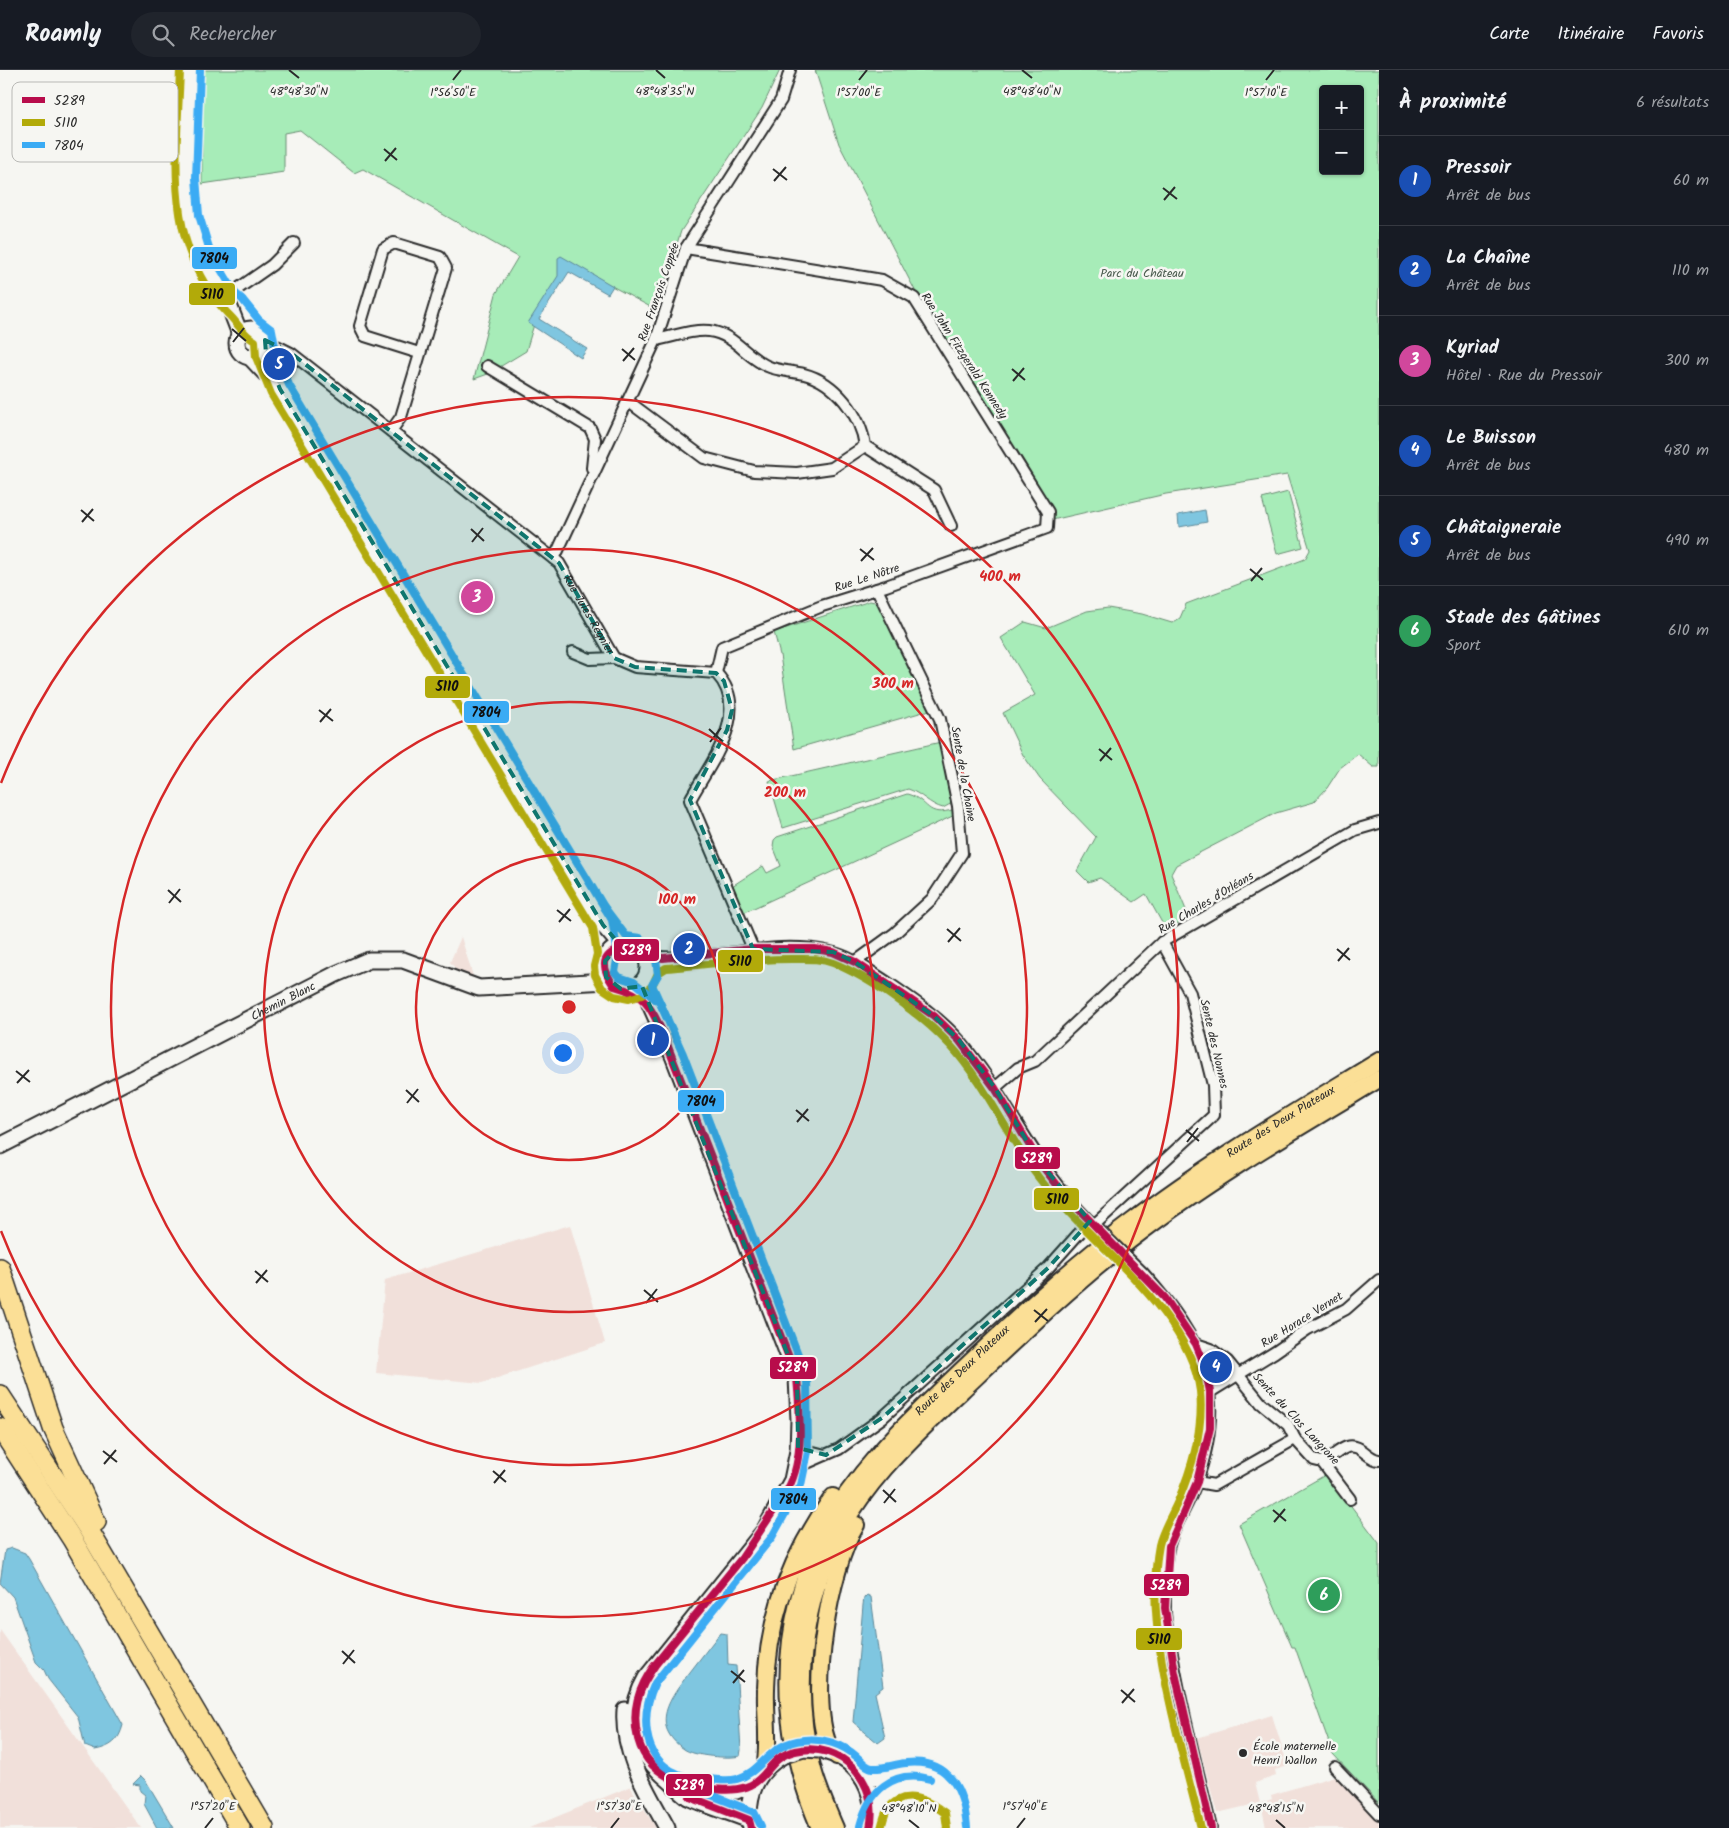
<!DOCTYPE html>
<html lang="fr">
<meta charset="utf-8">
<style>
body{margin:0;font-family:Kalam,sans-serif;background:#20242c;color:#f1f3f6}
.controls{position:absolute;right:15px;top:15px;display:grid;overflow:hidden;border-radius:5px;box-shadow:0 1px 4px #0004}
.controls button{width:45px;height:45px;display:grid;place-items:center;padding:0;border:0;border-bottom:1px solid #363941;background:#171b24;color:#f1f3f6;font:25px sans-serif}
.you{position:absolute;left:562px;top:982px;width:18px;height:18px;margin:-12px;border:4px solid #fff;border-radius:50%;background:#1a73e8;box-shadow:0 0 0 8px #1a73e833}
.badge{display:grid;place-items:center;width:32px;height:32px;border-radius:50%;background:#2563eb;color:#fff;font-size:16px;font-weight:700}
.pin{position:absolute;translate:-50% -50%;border:2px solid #fff;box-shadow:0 1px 5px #0006}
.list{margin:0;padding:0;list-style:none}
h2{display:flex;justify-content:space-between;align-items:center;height:65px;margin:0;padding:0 20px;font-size:21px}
h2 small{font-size:16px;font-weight:400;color:#9ea1a6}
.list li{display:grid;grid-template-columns:32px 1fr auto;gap:15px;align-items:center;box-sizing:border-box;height:90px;padding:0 20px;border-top:1px solid #363941}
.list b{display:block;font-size:19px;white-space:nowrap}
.list p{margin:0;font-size:16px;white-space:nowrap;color:#9ea1a6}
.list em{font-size:16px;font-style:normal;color:#9ea1a6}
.icon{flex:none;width:28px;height:28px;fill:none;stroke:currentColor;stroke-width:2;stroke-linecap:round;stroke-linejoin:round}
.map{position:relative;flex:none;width:1379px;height:1758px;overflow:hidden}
header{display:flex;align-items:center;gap:30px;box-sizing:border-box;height:70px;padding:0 25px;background:#171b24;border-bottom:1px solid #363941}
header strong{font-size:24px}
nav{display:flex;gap:28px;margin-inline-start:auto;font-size:18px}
.search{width:350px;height:45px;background:#20242c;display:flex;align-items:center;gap:12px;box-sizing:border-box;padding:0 18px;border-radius:28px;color:#9ea1a6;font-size:19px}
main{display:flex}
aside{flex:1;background:#171b24}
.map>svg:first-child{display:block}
.built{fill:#f1e0da}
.green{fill:#a7ecb8;stroke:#698c72;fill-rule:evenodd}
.water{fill:#7fc6e0;stroke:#5d8898}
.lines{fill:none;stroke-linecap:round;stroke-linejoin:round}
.street-casing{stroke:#2b2b2b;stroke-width:14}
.secondary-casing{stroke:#2b2b2b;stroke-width:19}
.primary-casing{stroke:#2b2b2b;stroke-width:20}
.highway-casing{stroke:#2b2b2b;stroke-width:22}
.street{stroke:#f6f6f2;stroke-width:10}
.secondary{stroke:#f6f6f2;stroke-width:15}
.primary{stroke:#fbdf96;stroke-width:16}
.highway{stroke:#fbdf96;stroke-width:19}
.street-bridge-casing{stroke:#2b2b2b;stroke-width:14;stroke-linecap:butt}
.secondary-bridge-casing{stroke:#2b2b2b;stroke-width:19;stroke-linecap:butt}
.street-bridge{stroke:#f6f6f2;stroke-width:10}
.secondary-bridge{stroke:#f6f6f2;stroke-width:15}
.bus-1-casing{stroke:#f6f6f2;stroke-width:11}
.bus-2-casing{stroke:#f6f6f2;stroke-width:11}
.bus-3-casing{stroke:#f6f6f2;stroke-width:11}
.bus-1{stroke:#b80c4b;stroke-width:8}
.bus-2{stroke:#b2aa09;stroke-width:8}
.bus-3{stroke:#3aabf4;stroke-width:8}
.marked{fill:#0f766e;fill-opacity:0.2;stroke:#0f766e;stroke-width:4;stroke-dasharray:10 6;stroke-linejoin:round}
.ticks{fill:none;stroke:#2b2b2b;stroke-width:2}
.ring{fill:none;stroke:#d62828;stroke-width:2.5}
.poi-dot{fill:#2b2b2b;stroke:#f6f6f2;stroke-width:2}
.labels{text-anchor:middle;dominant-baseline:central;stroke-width:5;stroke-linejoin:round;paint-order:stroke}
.park-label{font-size:12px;fill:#4a5b4e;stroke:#f6f6f2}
.street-label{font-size:12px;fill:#2b2b2b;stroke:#f6f6f2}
.poi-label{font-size:12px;fill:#2b2b2b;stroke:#f6f6f2;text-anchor:start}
.key{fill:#f6f6f2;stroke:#b9b9b6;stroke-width:1}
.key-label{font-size:14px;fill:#2b2b2b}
.ticks-label{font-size:12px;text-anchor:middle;fill:#2b2b2b;stroke:#f6f6f2;stroke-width:5;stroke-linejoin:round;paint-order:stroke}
.centre{fill:#d62828;stroke:#f6f6f2;stroke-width:2.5}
.ring-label{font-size:15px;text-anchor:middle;font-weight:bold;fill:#d62828;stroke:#f6f6f2;stroke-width:5;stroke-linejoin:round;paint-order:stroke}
.line-badge{stroke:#f6f6f2;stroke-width:2}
.badge-label{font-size:14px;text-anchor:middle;font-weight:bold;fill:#fff}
.pale-badge-label{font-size:14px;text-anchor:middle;font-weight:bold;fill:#111}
</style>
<header>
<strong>Roamly</strong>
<div class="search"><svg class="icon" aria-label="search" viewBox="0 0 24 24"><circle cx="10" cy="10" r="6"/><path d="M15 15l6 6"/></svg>Rechercher</div>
<nav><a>Carte</a><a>Itinéraire</a><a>Favoris</a></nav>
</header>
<main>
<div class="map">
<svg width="1379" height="1758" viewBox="0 0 1379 1758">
<rect width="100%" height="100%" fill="#f6f6f2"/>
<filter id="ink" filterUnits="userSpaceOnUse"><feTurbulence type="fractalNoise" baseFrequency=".02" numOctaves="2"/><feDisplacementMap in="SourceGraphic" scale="10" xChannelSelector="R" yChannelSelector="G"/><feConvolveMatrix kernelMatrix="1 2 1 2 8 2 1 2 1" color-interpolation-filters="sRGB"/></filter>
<g filter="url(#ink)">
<g class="built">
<path d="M461 867 473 906 458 902 450 892Z"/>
<path d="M570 1155 605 1273 482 1313 376 1303 385 1210Z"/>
<path d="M0 1560 141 1758H0Z"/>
<path d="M1272 1645 1288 1696 1275 1700 1276 1706 1255 1713 1260 1733 1217 1743 1197 1668Z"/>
<path d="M1335 1706 1379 1752V1758H1266L1261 1733 1272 1729 1271 1725Z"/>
<path d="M630 1716 656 1758H529L627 1718Z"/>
</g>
<g class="green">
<path d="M202 0H780L762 38 681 161 656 240 571 194 535 251 526 281 488 304 474 309 496 224 518 187 363 99 354 103 300 60 284 63V102L202 114Z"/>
<path d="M815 0H1379V697H1373L1358 684 1340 698 1327 718 1314 732 1276 743 1176 795 1171 804 1189 847 1166 860 1146 824 1134 832 1100 808 1088 812 1077 801 1096 767 1040 709 1023 685 1003 643 1035 625 1001 568 1025 552 1046 558 1087 541 1108 538 1142 544 1172 553 1180 548 1186 534 1305 489 1310 480 1287 405 1166 424 1052 450 1053 442 922 234 839 74ZM1323 19H1360V101H1323Z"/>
<path d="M1288 422 1303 477 1277 484 1262 429Z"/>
<path d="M870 531 879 533 930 640 794 679 780 585 774 562Z"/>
<path d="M941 672 954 732 943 738C930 735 921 723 908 719L783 758 769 711Z"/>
<path d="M907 724C930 730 925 749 955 739L957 744 743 843 732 816 763 796 767 803 781 796 773 776 774 770 777 767Z"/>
<path d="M1327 1404 1379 1473V1733L1333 1684 1295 1577H1292L1239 1454Z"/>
</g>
<g class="water">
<path d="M561 186 613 216 608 224 569 202 539 249 587 279 581 288 528 253 558 206V188Z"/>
<path d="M1205 440 1207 452 1179 457 1178 445Z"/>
<path d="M12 1478 25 1483 29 1489 123 1655C119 1671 111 1677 95 1680L85 1676 78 1647 48 1609 44 1600 36 1592 13 1527 0 1513 5 1480Z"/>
<path d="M867 1525 871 1527 883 1617 875 1623 885 1668 878 1673 853 1652 863 1535 864 1528Z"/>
<path d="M720 1563 727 1564 728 1595 736 1596 741 1680 740 1686C729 1689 693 1686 684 1679 649 1655 670 1628 690 1602 700 1589 710 1576 720 1563Z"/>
<path d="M141 1706 146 1711 174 1758H157L144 1734 145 1725 140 1721V1715L133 1714Z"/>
</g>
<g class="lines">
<g class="street-casing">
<g id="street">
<path d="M686 178 882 210 914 228 1048 442 1047 458 886 516 822 536 722 577 716 603"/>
<path d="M226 227 272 195 294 173"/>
<path id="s1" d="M265 270 291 283 559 493 614 588 635 597 716 603C753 642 710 693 690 730L753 879"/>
<path d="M656 270C672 267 693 259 709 261 734 264 745 286 767 296 778 301 792 301 804 304 835 312 861 345 865 376L934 420 951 456"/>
<path d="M487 296 590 358 595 369 592 398"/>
<path d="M629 332 704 388 754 401 797 403 832 398 865 376"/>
<path d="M391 361 401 347 446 198 440 187 394 173 383 179 360 256 365 266 419 283"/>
<path d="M554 489 656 270 686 178 781 30 790 0"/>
<path d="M573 582 590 589 614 588"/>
<path d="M646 886C707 894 769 868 831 882 851 886 869 901 887 912 912 929 940 948 960 971 1011 1032 1039 1107 1099 1160"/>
<path d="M855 892 895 863 932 829 962 783 958 736 940 649 877 519"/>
<path d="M649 897 663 888"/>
<path d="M995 1018 1018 998 1035 991 1162 872 1355 760 1379 753"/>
<path d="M1094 1155 1214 1045 1213 1015 1190 923 1162 872"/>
<path d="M1143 1203C1203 1270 1229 1323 1196 1413 1189 1434 1175 1453 1169 1475 1164 1493 1165 1517 1165 1536 1164 1551 1170 1569 1172 1584 1182 1643 1198 1700 1211 1758"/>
<path d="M1196 1274 1211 1279 1227 1291 1261 1333 1288 1355 1295 1369 1314 1390 1322 1392 1350 1429"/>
<path d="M1210 1322 1275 1282 1308 1259 1346 1239 1379 1210"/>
<path d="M798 1378 825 1385"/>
<path d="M1322 1392C1331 1389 1338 1380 1347 1377 1361 1373 1367 1389 1379 1390"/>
<path d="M795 1394 807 1393 839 1379 882 1348 1048 1198 1090 1151"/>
<path d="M1197 1412 1214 1415 1295 1369"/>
<path d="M1335 1697 1379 1744"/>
</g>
</g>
<g class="secondary-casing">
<g id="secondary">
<path d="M190 0 186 108 189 147 201 185 227 230 240 264"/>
<circle cx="251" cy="273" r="14"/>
<path d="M250 287 280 319 603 855 621 876"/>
<circle cx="626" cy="897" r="22"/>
<path d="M641 914 674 988 797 1308 799 1350 798 1381 792 1410 764 1461 646 1608C622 1650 636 1683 671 1712 676 1717 682 1723 688 1727 708 1736 729 1742 749 1750"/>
<path id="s2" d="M0 1076 336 904 369 890H403L479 918 608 911"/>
<path d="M625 1640C622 1684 647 1721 667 1758"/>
<path d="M827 1682C860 1691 879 1725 870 1758"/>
<path d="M862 1706C879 1710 890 1705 907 1703 944 1699 955 1729 957 1758"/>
<path d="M676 1713 696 1718 736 1721 755 1713"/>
<path d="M873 1748C875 1743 877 1737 880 1733 892 1717 918 1713 935 1722 942 1726 948 1732 954 1737"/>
<path d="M751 1758C745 1727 756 1700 784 1685"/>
</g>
</g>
<g class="primary-casing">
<g id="primary">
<path d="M837 1686C834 1682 830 1678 828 1674 808 1626 829 1498 856 1455"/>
<path d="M765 1699C770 1672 765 1646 766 1619 767 1547 791 1485 833 1427"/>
<path id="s3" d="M820 1758C788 1684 779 1607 799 1529 804 1511 809 1491 817 1474 851 1405 905 1354 960 1302 1014 1251 1069 1199 1129 1154 1208 1093 1294 1043 1379 991"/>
<path d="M835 1758C826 1737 817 1717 812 1696 793 1624 801 1543 832 1476 862 1413 913 1367 962 1320 1017 1268 1071 1216 1130 1170 1209 1109 1294 1060 1379 1009"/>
</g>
</g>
<g class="highway-casing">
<g id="highway">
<path d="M0 1198 53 1358 96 1452"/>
<path d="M0 1325 87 1457 264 1758"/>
<path d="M0 1358 72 1469 240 1758"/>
</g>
</g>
<use href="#street" class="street"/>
<use href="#secondary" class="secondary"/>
<use href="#primary" class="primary"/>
<use href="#highway" class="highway"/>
<g class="street-bridge-casing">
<path id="street-bridge" d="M1099 1160 1143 1203"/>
</g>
<g class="secondary-bridge-casing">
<path id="secondary-bridge" d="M784 1685 804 1679 819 1680"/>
</g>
<use href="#street-bridge" class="street-bridge"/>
<use href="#secondary-bridge" class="secondary-bridge"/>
<g class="bus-1-casing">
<g id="bus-1">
<path d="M690 1727 749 1750 751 1758"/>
<path d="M870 1758C880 1713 842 1670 795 1681 770 1687 769 1706 751 1715 739 1721 724 1720 710 1719 678 1715 647 1703 638 1669 631 1641 638 1618 655 1595L742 1488 788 1419C805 1387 800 1342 797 1308L663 964C651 937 645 924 614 916 598 893 603 884 628 875L646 886 663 888 753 879H815L833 882 855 892 934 946 959 970 995 1018 1040 1093 1065 1125 1165 1228 1196 1274 1205 1296 1210 1322V1358L1197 1412 1169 1476 1165 1538 1175 1603 1211 1758"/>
</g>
</g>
<g class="bus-2-casing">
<g id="bus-2">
<path d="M180 0C177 87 162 175 228 244 238 253 242 264 255 271L256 287 271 324 593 858 597 884 594 896 595 905 602 918 614 926 629 929 642 925 652 916 658 903 666 898C708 894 750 889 792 889 806 889 820 888 833 893 871 908 922 945 950 975 984 1012 1004 1059 1033 1100 1081 1168 1189 1237 1200 1321 1204 1358 1192 1398 1178 1431 1172 1445 1162 1461 1159 1475 1143 1559 1181 1675 1201 1758"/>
<path d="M881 1758C883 1752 884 1744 888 1739 904 1718 928 1730 945 1743L947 1758"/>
</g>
</g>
<g class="bus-3-casing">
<g id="bus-3">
<path d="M200 0 196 108 199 145 210 181 235 223 242 229 259 250 272 260 276 282 289 315 612 850 618 884 615 902 619 907 634 912 660 933 683 984 807 1308 808 1382 801 1415 772 1467 655 1613C641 1643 641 1687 676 1703 685 1708 696 1708 706 1709 716 1709 727 1712 737 1709 764 1701 768 1673 804 1670 823 1668 843 1674 857 1687 862 1691 865 1697 872 1698 884 1699 894 1694 906 1693 950 1688 964 1721 967 1757"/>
<path d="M604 837 626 866 640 868 655 881 658 905 652 915 667 948"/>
<path d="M696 1719 754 1742 761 1756"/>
<path d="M860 1756C869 1721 892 1699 930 1709"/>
</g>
</g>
<use href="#bus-1" class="bus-1"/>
<use href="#bus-2" class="bus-2"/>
<use href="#bus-3" class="bus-3"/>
</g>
</g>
<path class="marked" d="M265 270 291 283 559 493 614 588 635 597 716 603 724 611 732 640 727 660 690 730 753 879 833 882 855 892 934 946 959 970 995 1018 1040 1093 1090 1151 1048 1198 882 1348 826 1385 798 1378 797 1308 642 916 621 919 606 907 605 891 620 875 603 855 280 319 266 284Z"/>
<path class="ticks" d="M289 0 299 8M656 0 665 8M1022 0 1032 8M453 10 461 0M859 10 867 0M1266 10 1274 0M384 79 397 90M385 91 396 78M773 99 787 110M774 111 786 97M1163 118 1177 129M1164 130 1175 117M232 259 246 271M233 272 244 258M622 279 635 290M623 291 634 278M1012 299 1025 310M1013 311 1024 298M81 440 94 451M82 452 93 439M471 459 484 471M472 472 483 458M860 479 874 490M861 491 873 478M1250 499 1263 510M1251 511 1262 498M319 640 333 651M320 652 331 639M709 659 722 671M710 672 721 658M1099 679 1112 690M1100 691 1111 678M168 820 181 832M169 833 180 819M557 840 571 851M559 852 570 839M947 859 961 871M948 872 960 858M1337 879 1350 890M1338 891 1349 878M16 1001 30 1012M17 1013 29 1000M406 1020 419 1032M407 1033 418 1019M796 1040 809 1051M797 1052 808 1039M1186 1060 1199 1071M1187 1072 1198 1058M255 1201 268 1212M256 1213 267 1200M644 1220 658 1232M646 1233 657 1219M1034 1240 1048 1251M1035 1252 1047 1239M103 1381 117 1392M104 1394 116 1380M493 1401 506 1412M494 1413 505 1400M883 1420 896 1432M884 1433 895 1419M1273 1440 1286 1451M1274 1452 1285 1439M342 1581 355 1593M343 1594 354 1580M731 1601 745 1612M733 1613 744 1600M1121 1620 1135 1632M1122 1633 1134 1619M909 1750 919 1758M1276 1750 1285 1758M205 1758 213 1748M611 1758 619 1748M1017 1758 1025 1748"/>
<g class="ring">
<circle cx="569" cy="937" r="153"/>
<circle cx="569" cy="937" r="305"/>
<circle cx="569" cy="937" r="458"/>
<path d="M1 713A610 610 0 1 1 1 1161"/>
</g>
<circle class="poi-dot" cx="1243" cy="1683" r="5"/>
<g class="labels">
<g class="park-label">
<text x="1142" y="203">Parc du Château</text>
</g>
<g class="street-label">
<text transform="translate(659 222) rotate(-71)">Rue François Coppée</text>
<text transform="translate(964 286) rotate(57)">Rue John Fitzgerald Kennedy</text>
<text transform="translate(867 508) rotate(-18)">Rue Le Nôtre</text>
<text stroke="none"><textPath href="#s1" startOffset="429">Rue Jules Régnier</textPath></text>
<text transform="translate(963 704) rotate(80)">Sente de la Chaine</text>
<text transform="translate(1206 833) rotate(-31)">Rue Charles d'Orléans</text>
<text stroke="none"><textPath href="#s2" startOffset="318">Chemin Blanc</textPath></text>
<text transform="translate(1214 974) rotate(77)">Sente des Nonnes</text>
<text stroke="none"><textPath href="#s3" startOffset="925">Route des Deux Plateaux</textPath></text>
<text transform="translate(1302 1250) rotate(-32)">Rue Horace Vernet</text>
<text stroke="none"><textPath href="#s3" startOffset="520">Route des Deux Plateaux</textPath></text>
<text transform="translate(1296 1349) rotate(47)">Sente du Clos Langrone</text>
</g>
<g class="poi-label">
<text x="1253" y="1676">École maternelle<tspan x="1253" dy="14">Henri Wallon</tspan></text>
</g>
</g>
<rect x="12" y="12" width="166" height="80" rx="8" class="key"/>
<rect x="22" y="27" width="23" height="6" fill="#b80c4b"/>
<rect x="22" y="49" width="23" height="7" fill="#b2aa09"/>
<rect x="22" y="72" width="23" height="6" fill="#3aabf4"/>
<g class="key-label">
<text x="54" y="35">5289</text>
<text x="54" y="57">5110</text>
<text x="54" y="80">7804</text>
</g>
<g class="ticks-label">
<text x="299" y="25">48°48'30"N</text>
<text x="665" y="25">48°48'35"N</text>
<text x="1032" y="25">48°48'40"N</text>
<text x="453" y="26">1°56'50"E</text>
<text x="859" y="26">1°57'00"E</text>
<text x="1266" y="26">1°57'10"E</text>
<text x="213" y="1740">1°57'20"E</text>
<text x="619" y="1740">1°57'30"E</text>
<text x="1025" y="1740">1°57'40"E</text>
<text x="909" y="1742">48°48'10"N</text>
<text x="1276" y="1742">48°48'15"N</text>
</g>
<circle cx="569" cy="937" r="8" class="centre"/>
<g class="ring-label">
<text x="1000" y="511">400 m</text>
<text x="893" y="618">300 m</text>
<text x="785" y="727">200 m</text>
<text x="677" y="834">100 m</text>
</g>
<g class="line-badge">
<rect x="191" y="176" width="47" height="24" rx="5" fill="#3aabf4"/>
<rect x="188" y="212" width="48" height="24" rx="5" fill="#b2aa09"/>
<rect x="424" y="605" width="47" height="24" rx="5" fill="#b2aa09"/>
<rect x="463" y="630" width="47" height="24" rx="5" fill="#3aabf4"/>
<rect x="613" y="868" width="47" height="24" rx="5" fill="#b80c4b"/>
<rect x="717" y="879" width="47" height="24" rx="5" fill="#b2aa09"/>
<rect x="677" y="1019" width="48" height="24" rx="5" fill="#3aabf4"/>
<rect x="1014" y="1076" width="47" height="24" rx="5" fill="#b80c4b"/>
<rect x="1033" y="1117" width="47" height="24" rx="5" fill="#b2aa09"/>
<rect x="769" y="1286" width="48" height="24" rx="5" fill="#b80c4b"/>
<rect x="770" y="1417" width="47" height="24" rx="5" fill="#3aabf4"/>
<rect x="1143" y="1503" width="47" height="24" rx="5" fill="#b80c4b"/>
<rect x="1135" y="1557" width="48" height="24" rx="5" fill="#b2aa09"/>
<rect x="665" y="1703" width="48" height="24" rx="5" fill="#b80c4b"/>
</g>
<g class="badge-label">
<text x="636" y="885">5289</text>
<text x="1037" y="1093">5289</text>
<text x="793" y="1302">5289</text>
<text x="1166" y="1520">5289</text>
<text x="689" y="1720">5289</text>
</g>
<g class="pale-badge-label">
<text x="214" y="193">7804</text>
<text x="212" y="229">5110</text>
<text x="447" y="621">5110</text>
<text x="486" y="647">7804</text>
<text x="740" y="896">5110</text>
<text x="701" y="1036">7804</text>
<text x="1057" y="1134">5110</text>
<text x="793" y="1434">7804</text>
<text x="1159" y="1574">5110</text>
</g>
</svg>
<div class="controls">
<button>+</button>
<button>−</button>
</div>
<div class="you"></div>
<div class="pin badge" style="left:653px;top:970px;background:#1a4fb4">1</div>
<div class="pin badge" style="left:689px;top:879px;background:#1a4fb4">2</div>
<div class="pin badge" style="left:477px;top:527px;background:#d1479c">3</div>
<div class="pin badge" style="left:1216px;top:1297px;background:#1a4fb4">4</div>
<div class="pin badge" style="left:279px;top:294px;background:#1a4fb4">5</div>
<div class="pin badge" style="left:1324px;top:1525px;background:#2e9e5b">6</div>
</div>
<aside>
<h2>À proximité<small>6 résultats</small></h2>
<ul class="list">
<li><span class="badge" style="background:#1a4fb4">1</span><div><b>Pressoir</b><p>Arrêt de bus</p></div><em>60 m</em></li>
<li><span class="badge" style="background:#1a4fb4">2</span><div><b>La Chaîne</b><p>Arrêt de bus</p></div><em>110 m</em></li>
<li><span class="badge" style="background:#d1479c">3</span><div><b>Kyriad</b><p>Hôtel · Rue du Pressoir</p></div><em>300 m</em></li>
<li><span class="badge" style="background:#1a4fb4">4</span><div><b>Le Buisson</b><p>Arrêt de bus</p></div><em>480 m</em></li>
<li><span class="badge" style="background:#1a4fb4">5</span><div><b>Châtaigneraie</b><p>Arrêt de bus</p></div><em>490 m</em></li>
<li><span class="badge" style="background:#2e9e5b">6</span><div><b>Stade des Gâtines</b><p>Sport</p></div><em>610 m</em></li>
</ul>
</aside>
</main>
